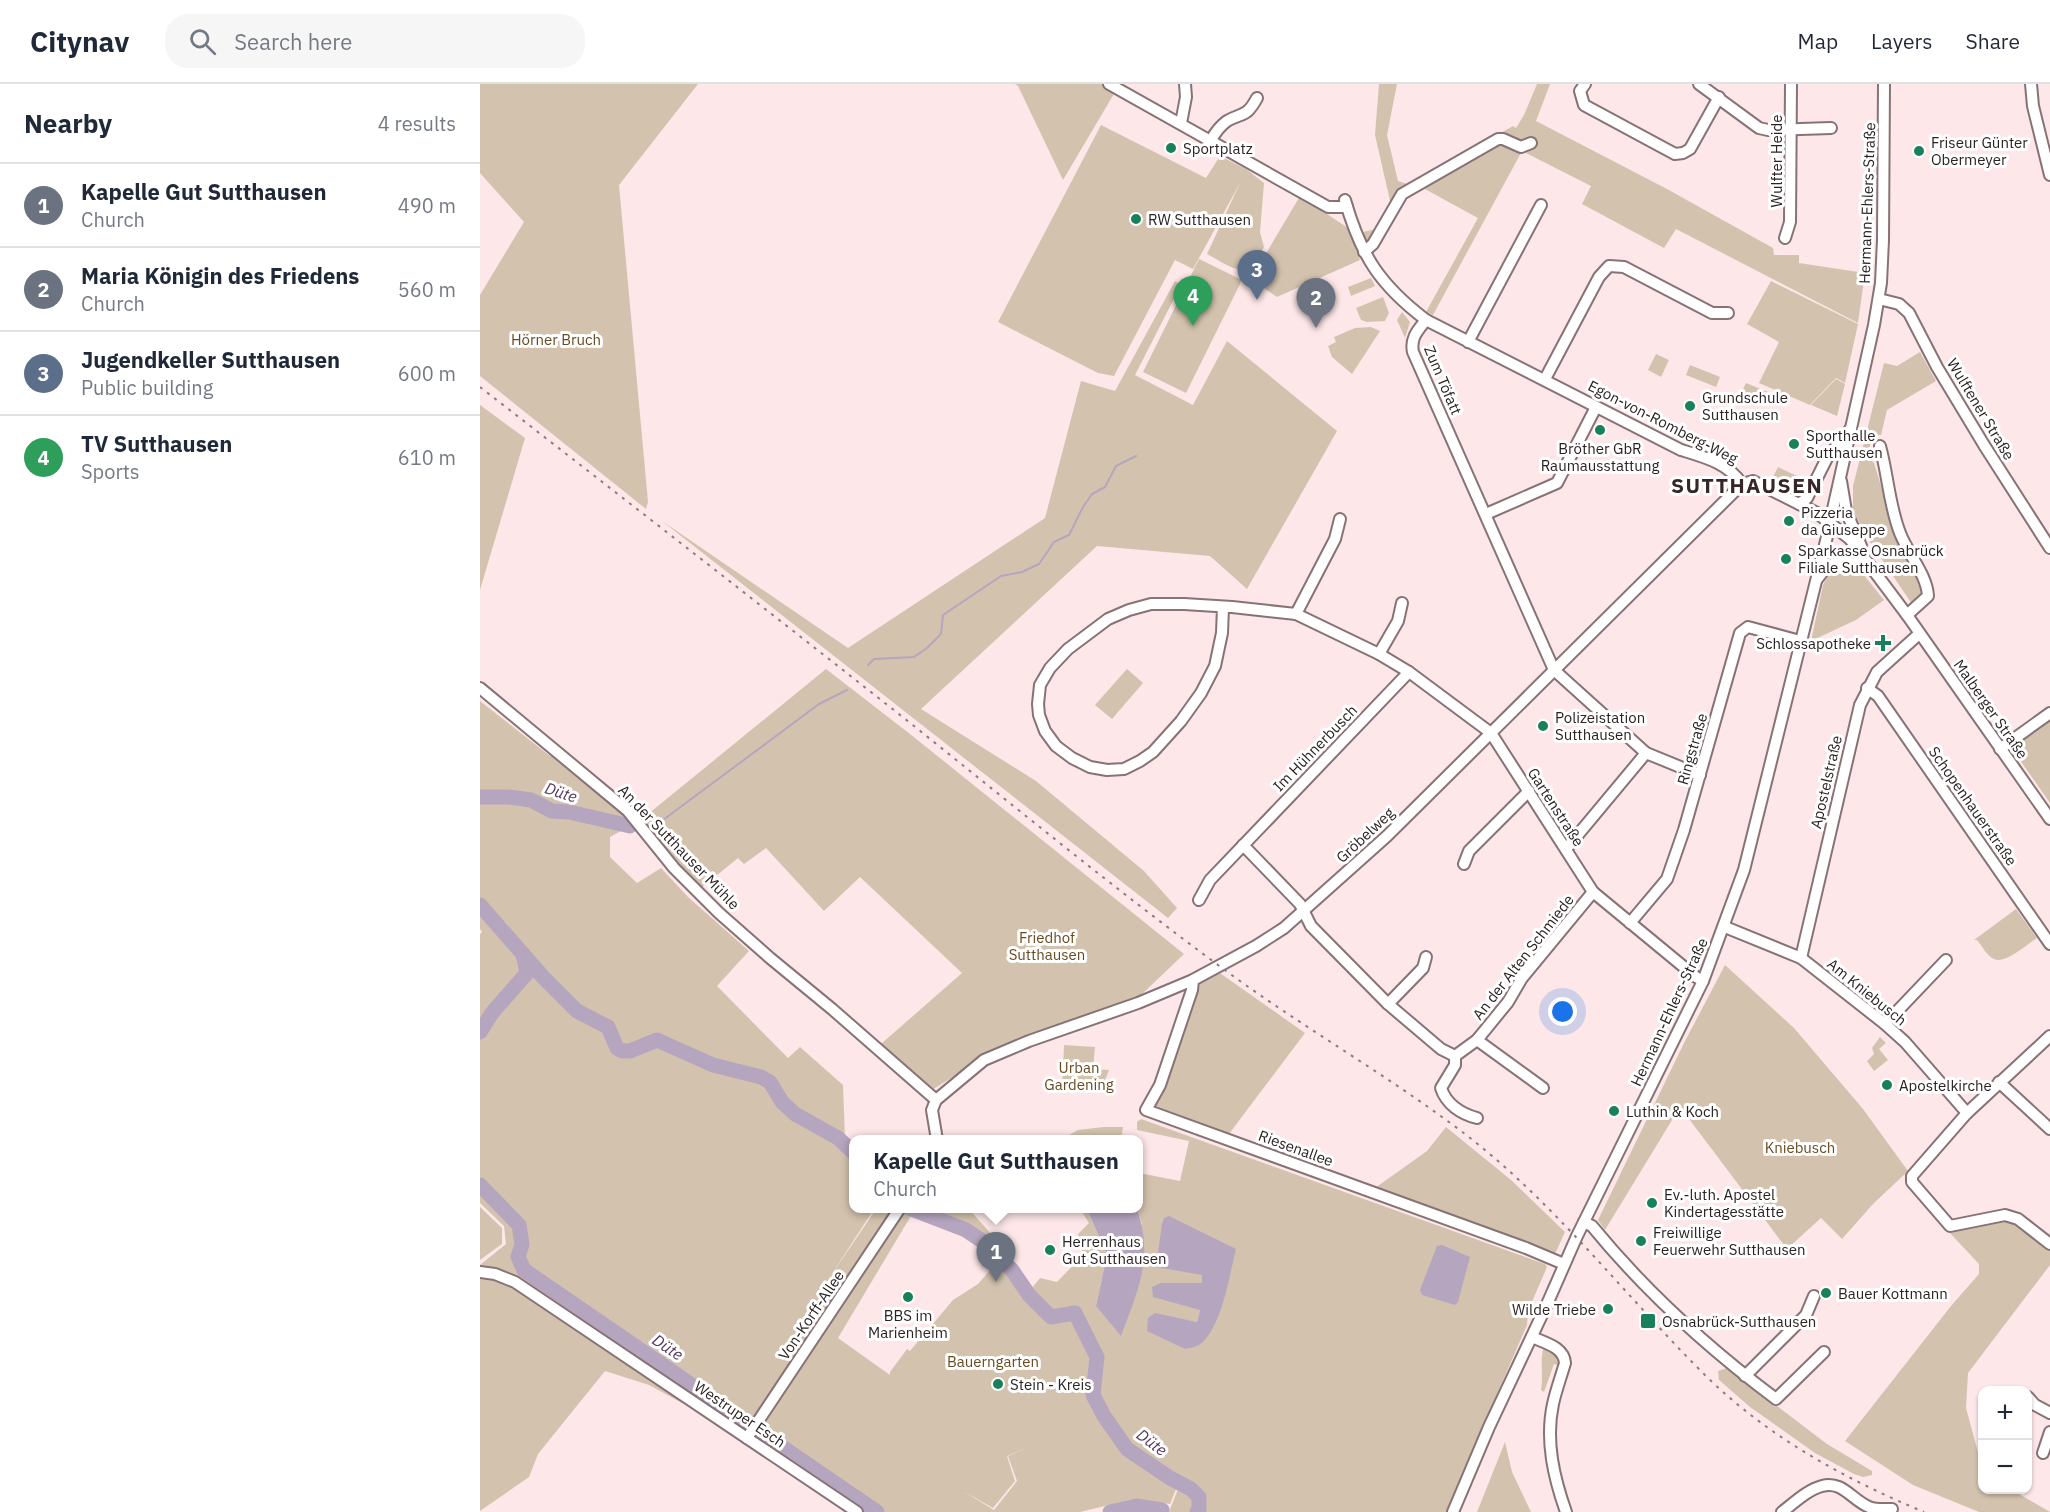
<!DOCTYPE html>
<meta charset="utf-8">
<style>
body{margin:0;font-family:"IBM Plex Sans",sans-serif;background:#f6f6f7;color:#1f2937}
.controls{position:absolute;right:18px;bottom:18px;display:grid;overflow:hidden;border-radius:12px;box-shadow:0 2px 4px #0004}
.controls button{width:54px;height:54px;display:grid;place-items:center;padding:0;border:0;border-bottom:2px solid #e0e1e3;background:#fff;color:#1f2937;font:30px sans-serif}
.you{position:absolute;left:1083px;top:928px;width:21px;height:21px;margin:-15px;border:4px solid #fff;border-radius:50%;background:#1a73e8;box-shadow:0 0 0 9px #1a73e833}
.badge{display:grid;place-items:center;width:39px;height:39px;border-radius:50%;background:#18805b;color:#fff;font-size:20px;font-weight:700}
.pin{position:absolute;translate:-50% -50px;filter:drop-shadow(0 2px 3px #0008)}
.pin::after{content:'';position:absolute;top:32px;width:21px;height:18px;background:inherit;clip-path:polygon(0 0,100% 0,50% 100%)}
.popup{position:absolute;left:369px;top:1051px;width:294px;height:78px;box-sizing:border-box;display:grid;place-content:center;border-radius:12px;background:#fff;filter:drop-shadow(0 2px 4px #0005);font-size:20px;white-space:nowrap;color:#747a83}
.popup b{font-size:22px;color:#1f2937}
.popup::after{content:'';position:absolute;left:50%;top:100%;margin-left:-12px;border:12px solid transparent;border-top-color:#fff}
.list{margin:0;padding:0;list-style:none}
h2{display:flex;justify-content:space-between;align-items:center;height:78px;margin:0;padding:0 24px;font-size:26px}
h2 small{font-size:20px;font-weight:400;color:#747a83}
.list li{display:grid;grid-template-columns:39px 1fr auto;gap:18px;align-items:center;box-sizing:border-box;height:84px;padding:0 24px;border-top:2px solid #e0e1e3}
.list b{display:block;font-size:22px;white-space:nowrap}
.list p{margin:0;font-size:20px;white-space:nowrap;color:#747a83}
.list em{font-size:20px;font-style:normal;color:#747a83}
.icon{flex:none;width:33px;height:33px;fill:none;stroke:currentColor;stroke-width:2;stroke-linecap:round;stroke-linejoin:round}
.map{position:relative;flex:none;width:1570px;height:1428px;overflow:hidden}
header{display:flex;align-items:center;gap:36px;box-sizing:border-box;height:84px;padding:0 30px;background:#fff;border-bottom:2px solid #e0e1e3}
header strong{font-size:28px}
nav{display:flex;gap:33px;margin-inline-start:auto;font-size:21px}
.search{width:420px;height:54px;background:#f6f6f7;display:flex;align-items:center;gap:15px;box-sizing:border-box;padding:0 21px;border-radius:24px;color:#747a83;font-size:22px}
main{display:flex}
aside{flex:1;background:#fff}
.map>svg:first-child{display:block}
.green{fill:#d3c3ae;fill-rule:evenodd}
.water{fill:#b6a5bf}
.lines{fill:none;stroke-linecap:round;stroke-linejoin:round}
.stream{stroke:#b6a5bf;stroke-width:2}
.river{stroke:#b6a5bf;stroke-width:15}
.minor-casing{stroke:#877375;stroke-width:14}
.minor{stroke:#fff;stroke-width:10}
.rail{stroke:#8b7c7d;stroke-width:2;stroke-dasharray:3 6;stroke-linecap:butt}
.poi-dot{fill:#18805b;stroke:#fff;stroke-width:2}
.labels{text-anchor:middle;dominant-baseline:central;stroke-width:6;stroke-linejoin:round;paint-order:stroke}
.poi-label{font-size:15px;fill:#2a2223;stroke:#fff;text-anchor:start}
.street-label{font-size:15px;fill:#2a2223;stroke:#fff}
.park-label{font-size:15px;fill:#694b20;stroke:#fff}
.water-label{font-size:16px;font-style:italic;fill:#52385f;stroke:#fff}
.district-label{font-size:21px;font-weight:bold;letter-spacing:1.5px;fill:#362627;stroke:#fff}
</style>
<header>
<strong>Citynav</strong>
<div class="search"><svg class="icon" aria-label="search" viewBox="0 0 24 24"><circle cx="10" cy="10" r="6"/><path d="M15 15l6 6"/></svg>Search here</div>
<nav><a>Map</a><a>Layers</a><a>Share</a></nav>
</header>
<main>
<aside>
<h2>Nearby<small>4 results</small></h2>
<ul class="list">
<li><span class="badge" style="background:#6b7280">1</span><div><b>Kapelle Gut Sutthausen</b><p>Church</p></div><em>490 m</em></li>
<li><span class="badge" style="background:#6b7280">2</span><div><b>Maria Königin des Friedens</b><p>Church</p></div><em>560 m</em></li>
<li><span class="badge" style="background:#5c6f8a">3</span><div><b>Jugendkeller Sutthausen</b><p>Public building</p></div><em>600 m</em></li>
<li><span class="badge" style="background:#2e9e5b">4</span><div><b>TV Sutthausen</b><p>Sports</p></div><em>610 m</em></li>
</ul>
</aside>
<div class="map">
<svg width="1570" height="1428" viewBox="0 0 1570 1428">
<rect width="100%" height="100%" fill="#fde7e8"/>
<g class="green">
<path d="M0 0H218L139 101 168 418 166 425 0 292V211L44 138 0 89Z"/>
<path d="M535 0H631L638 3 583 96 538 2Z"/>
<path d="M899 0H917L907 51 918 97 930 101 1033 42 1036 44 1044 31 1057 0H1070L1056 37 1187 105 1293 164 1294 171H1319V179L1385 189 1378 239 1196 145 1184 164 1102 120 1111 102 1042 67 953 231 946 228 998 134 943 104 924 116 892 169 883 148 896 145 911 121 895 51Z"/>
<path d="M621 41 726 94 740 72 766 85 784 99 780 148 784 163 771 185C755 189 741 177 727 170L760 99 713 185 695 176 634 292 618 289 518 238Z"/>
<path d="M820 112 868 144 880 176 797 213 771 195Z"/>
<path d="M719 175 762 196 706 309 663 288Z"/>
<path d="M891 194 895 202 871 212 868 203Z"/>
<path d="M695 197 701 201 655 291 713 321 747 257 857 347 767 505 730 472 617 462 441 625 556 697 664 787 697 824 688 834 182 437 368 564 565 434 601 297 635 307Z"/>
<path d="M1291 197 1378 240 1365 299 1356 294 1330 321 1279 299 1299 258 1267 240Z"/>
<path d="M903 213 909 229 905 237 887 238 881 236 876 224Z"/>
<path d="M922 228 930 238 925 254 917 236Z"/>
<path d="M891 243 900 247 872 290 852 273 848 262 856 258 854 253 875 244Z"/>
<path d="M1440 268 1456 297 1407 326 1401 351H1392L1388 373 1394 379C1405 413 1413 449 1430 481 1436 491 1443 499 1443 510L1432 520 1382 446 1373 425V402L1404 279 1417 282Z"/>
<path d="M1176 270 1189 276 1181 293 1168 286Z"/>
<path d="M1210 281 1240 293 1236 303 1206 291Z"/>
<path d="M1356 295 1365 300 1357 332 1331 321Z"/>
<path d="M1266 299 1288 308 1284 316 1262 307Z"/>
<path d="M0 321 45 354 0 506Z"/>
<path d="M1298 383 1325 396 1318 410 1291 397Z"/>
<path d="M1369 482 1379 485 1404 516 1376 536 1331 557 1343 501C1349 489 1356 483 1369 482Z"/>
<path d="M346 585 430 650 704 870 660 912 512 968 452 1006 401 960 482 889 380 793 344 827 286 764 264 780 258 774 220 805 162 735 130 753V773L157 799 181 784 208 813 269 867 237 902 308 974 320 963 363 1001 365 1054 354 1060 373 1070 374 1124 394 1125 348 1196 396 1125H489L511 1150 503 1161 432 1130 358 1254 410 1291V1288L427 1265 430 1267 473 1216 498 1200 519 1176 531 1188 548 1212 571 1235 594 1232 615 1273 611 1312 622 1333 619 1335 643 1371 696 1405 690 1420 654 1415 600 1428H370L248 1348 208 1319H202L169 1301 125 1287 58 1370 49 1393 0 1427V1181L26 1160 24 1142 0 1119V850L2 848 0 845V617L70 672 79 668 162 735ZM25 837 43 870 69 898 63 893 47 889ZM551 1362 528 1372 537 1397 514 1426 483 1407 513 1424 535 1397 527 1372Z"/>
<path d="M647 585 663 599 632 635 615 621Z"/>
<path d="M1570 637V719L1535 669 1537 661Z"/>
<path d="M1536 825 1557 854C1548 860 1524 881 1514 875 1507 872 1502 862 1497 856H1494Z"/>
<path d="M1245 881 1314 944 1383 1025 1428 1087 1393 1120 1362 1155 1341 1134 1307 1165 1200 1023 1125 1146 1118 1136 1204 959Z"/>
<path d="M737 887 825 949 749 1050 674 1022 714 908 726 893Z"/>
<path d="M1400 953 1406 959 1399 965 1408 976 1394 987 1387 977 1394 970 1392 964Z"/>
<path d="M584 961 615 963 613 985 629 986 620 1009 582 1008Z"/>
<path d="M661 1035 1065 1180 1067 1183 1048 1227 1047 1241 966 1428H689L698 1405 659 1373 628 1332 616 1311 619 1273 596 1228 571 1230 549 1208 560 1194 577 1198 603 1171 598 1150 609 1139 600 1125H607L627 1171 616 1222 662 1140 657 1125 659 1089 700 1097 709 1057 657 1046V1038ZM722 1191 740 1227 721 1260 688 1255 667 1246 675 1230 717 1238 720 1226 681 1199 723 1200Z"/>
<path d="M624 1043H643L641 1055H582L598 1046Z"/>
<path d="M966 1043 1031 1096 1085 1148 1075 1170 895 1104 947 1067Z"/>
<path d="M0 1123 22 1144V1160L0 1176Z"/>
<path d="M1526 1137 1537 1140 1570 1166V1181L1488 1289 1486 1324 1499 1372 1502 1374V1406H1532L1570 1428H1499L1433 1401 1365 1357 1471 1222 1499 1190V1180L1469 1148Z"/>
<path d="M1064 1262 1079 1271 1080 1282 1074 1280 1064 1308 1061 1306C1064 1291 1059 1277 1064 1262Z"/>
<path d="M1247 1284 1347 1360 1392 1387V1391L1383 1393 1374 1390 1335 1369 1270 1323 1239 1296 1238 1287Z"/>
<path d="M1025 1358 1032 1388 1051 1428H997Z"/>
</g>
<g class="water">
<path d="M607 1125H657C674 1174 658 1206 641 1252L616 1222 627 1171Z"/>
<path d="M689 1132 756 1165C749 1193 743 1237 723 1258 719 1262 711 1264 705 1265L667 1247 668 1234 675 1229 717 1238 720 1226 673 1213 672 1203 681 1199H722V1191L676 1183 682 1140 684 1134Z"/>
<path d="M962 1161 990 1173 978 1218 975 1221 942 1211 940 1206 957 1162Z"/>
</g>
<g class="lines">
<g class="stream">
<path d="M388 581 394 575 434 573 447 564 461 550 463 531 521 492 542 488 559 480 574 458 589 451 603 423 612 410 625 403 636 382 656 372"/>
<path d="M183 736 339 620 367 606"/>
</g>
<g class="river">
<path d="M0 713H29L51 716 72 727 89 728 150 742"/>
<path d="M0 821 63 893 97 927 128 943 137 964 142 967H150L177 956 233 981 281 993 290 998 302 1018 315 1030 358 1054 374 1069"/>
<path d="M0 948 12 929 47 889 43 870"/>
<path d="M0 1101 39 1141 42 1160 38 1173 44 1186 397 1428"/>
<path d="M429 1124 486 1146 505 1159 532 1186 549 1211 571 1233 595 1229 617 1273 613 1311 624 1332 647 1365 690 1394 711 1405 719 1413V1426L717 1428"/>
<path d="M630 1428 656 1422 682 1426"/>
</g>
<g class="minor-casing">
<g id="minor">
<path d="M629 0 848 123H867"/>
<path d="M1105 0 1100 7 1104 21 1195 70 1203 69 1210 65 1239 13"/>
<path d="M1219 0 1279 44 1288 46 1351 44"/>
<path d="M1551 0 1553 22 1570 91"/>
<path d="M701 39 706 13 705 0"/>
<path d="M731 56C735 49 740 42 747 37 763 28 766 34 777 14"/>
<path d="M865 116C881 172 900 201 946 236L1201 366C1224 373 1248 379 1262 400"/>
<path d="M1305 154 1310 138 1311 0"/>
<path d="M884 168 893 160 922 110 1018 55H1023L1041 63 1051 59"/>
<path d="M1399 215 1419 220 1429 229 1457 283 1504 361 1570 464"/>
<path d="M946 236C938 246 930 254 933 268L1074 586 1166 669 1220 691"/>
<path d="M988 258 1061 121"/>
<path d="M1065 295 1119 193 1129 182 1144 183 1232 229H1248"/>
<path d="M1400 362C1408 391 1409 421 1420 449 1428 470 1447 491 1448 512L1427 531"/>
<path d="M1361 397 1366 427 1381 462"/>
<path d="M1319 420 1327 414 1347 374 1371 344"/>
<path d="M1006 430 1077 399 1116 323"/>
<path d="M1338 494C1350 475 1370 471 1389 482"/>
<path d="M743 523 742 549 735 582 721 609 701 637 673 668 660 677 644 685 627 686 610 683 592 674 576 662 565 647 559 631 558 620 560 601 570 584 588 565 628 535 649 526 671 520H704L752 523 816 530 899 570 929 588 1011 649 1113 808 1216 893 1223 897"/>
<path d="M816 530 855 455 860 435"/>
<path d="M899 570 918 537 922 519"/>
<path d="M0 604 148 727 194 784 239 829 290 874 352 925 456 1016"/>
<path d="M1387 604 1398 612 1570 860"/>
<path d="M1520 665 1570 629"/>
<path d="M763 761 820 820 831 842 908 920 961 965 975 972 997 956 1028 918 1042 894 1113 808"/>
<path d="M1086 765 1166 669"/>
<path d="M984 780 989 767 1049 707"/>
<path d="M719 816 730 796 929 588"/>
<path d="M1150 839 1187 795 1204 746 1260 549 1268 543 1320 557"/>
<path d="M1245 843 1321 874 1405 940 1425 958 1487 1029"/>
<path d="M1321 874 1380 621 1397 588 1439 550"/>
<path d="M713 896 712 906 680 1001 666 1026 1046 1164 1084 1180"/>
<path d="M908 920 943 884 946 873"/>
<path d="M1405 940 1466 876"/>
<path d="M1570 952 1487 1029 1432 1092V1098L1470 1142 1525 1131 1538 1135 1570 1160"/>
<path d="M997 956 1063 1004"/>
<path d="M975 972V981L961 1004C966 1020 981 1030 997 1034"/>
<path d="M1519 998 1570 1045"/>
<path d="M457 1056 452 1026 456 1016 504 976 549 957 658 919 713 896 776 862 804 844 907 752 1262 400 1273 397 1337 429 1370 455 1427 531 1570 735"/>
<path d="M1104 1138 1112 1142C1166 1208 1228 1264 1296 1315L1344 1268"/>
<path d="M0 1188 15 1190 35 1198 377 1428"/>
<path d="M1052 1253C1065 1259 1084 1263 1085 1279 1081 1293 1076 1306 1073 1320 1065 1357 1074 1394 1086 1428"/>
<path d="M1265 1292 1326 1231 1334 1212"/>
<path d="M1548 1313 1555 1321 1570 1329"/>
<path d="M267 1354 420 1124"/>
<path d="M1563 1369 1570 1348"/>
<path d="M973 1428 1009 1343 1068 1218 1097 1152 1223 897 1264 786 1345 461 1394 241 1401 199 1403 156 1404 0"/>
<path d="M1302 1428C1314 1419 1327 1406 1342 1402 1362 1396 1372 1416 1389 1423 1396 1426 1404 1425 1412 1425"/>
</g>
</g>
<use href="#minor" class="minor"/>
<path class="rail" d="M0 303C143 414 287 526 429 638 530 719 630 801 734 878 815 939 905 989 985 1050 1076 1120 1145 1212 1226 1292 1288 1353 1365 1395 1444 1428"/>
</g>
<g class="poi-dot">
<circle cx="691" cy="64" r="6"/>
<circle cx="1439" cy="67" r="6"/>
<circle cx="656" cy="135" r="6"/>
<circle cx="1210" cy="322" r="6"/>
<circle cx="1120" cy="346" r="6"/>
<circle cx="1314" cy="360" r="6"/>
<circle cx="1309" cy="437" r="6"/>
<circle cx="1306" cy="475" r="6"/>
<path d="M1400 550h6v6h6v6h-6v6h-6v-6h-6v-6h6z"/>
<circle cx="1063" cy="642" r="6"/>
<circle cx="1407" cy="1001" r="6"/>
<circle cx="1134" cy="1027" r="6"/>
<circle cx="1172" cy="1119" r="6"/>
<circle cx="1161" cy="1157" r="6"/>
<circle cx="570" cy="1166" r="6"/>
<circle cx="1346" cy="1209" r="6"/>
<circle cx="428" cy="1213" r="6"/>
<circle cx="1128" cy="1225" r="6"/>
<rect x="1160" y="1229" width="16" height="16" rx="3"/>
<circle cx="518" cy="1300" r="6"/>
</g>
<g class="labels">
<g class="poi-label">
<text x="1451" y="58">Friseur Günter<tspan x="1451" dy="17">Obermeyer</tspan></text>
<text x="703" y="64">Sportplatz</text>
<text x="668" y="135">RW Sutthausen</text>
<text x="1222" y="313">Grundschule<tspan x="1222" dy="17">Sutthausen</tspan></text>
<text x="1326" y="351">Sporthalle<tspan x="1326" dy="17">Sutthausen</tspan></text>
<text x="1120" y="364" text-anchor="middle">Bröther GbR<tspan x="1120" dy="17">Raumausstattung</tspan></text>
<text x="1321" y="428">Pizzeria<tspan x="1321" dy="17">da Giuseppe</tspan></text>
<text x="1318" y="466">Sparkasse Osnabrück<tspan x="1318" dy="17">Filiale Sutthausen</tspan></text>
<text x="1391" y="559" text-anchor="end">Schlossapotheke</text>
<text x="1075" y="633">Polizeistation<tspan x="1075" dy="17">Sutthausen</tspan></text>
<text x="1419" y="1001">Apostelkirche</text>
<text x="1146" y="1027">Luthin &amp; Koch</text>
<text x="1184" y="1110">Ev.-luth. Apostel<tspan x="1184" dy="17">Kindertagesstätte</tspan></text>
<text x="1173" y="1148">Freiwillige<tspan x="1173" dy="17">Feuerwehr Sutthausen</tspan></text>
<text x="582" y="1157">Herrenhaus<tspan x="582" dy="17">Gut Sutthausen</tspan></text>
<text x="1358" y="1209">Bauer Kottmann</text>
<text x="1116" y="1225" text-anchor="end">Wilde Triebe</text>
<text x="428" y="1231" text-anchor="middle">BBS im<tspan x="428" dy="17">Marienheim</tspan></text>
<text x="1182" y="1237">Osnabrück-Sutthausen</text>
<text x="530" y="1300">Stein - Kreis</text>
</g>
<g class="street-label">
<text transform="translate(1296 77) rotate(-90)">Wulfter Heide</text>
<text transform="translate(1387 119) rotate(-88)">Hermann-Ehlers-Straße</text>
<text transform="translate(963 296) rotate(67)">Zum Töfatt</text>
<text transform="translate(1501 325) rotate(59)">Wulftener Straße</text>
<text transform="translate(1183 338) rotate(27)">Egon-von-Romberg-Weg</text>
<text transform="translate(1511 625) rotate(55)">Malberger Straße</text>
<text transform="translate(835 664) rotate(-46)">Im Hühnerbusch</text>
<text transform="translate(1212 665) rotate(-74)">Ringstraße</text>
<text transform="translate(1346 698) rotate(-77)">Apostelstraße</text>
<text transform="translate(1493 722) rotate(55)">Schopenhauerstraße</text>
<text transform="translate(1076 723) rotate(57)">Gartenstraße</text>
<text transform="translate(885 751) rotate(-43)">Gröbelweg</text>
<text transform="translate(199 763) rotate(46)">An der Sutthauser Mühle</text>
<text transform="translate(1043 873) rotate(-52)">An der Alten Schmiede</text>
<text transform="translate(1387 908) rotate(39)">Am Kniebusch</text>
<text transform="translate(1189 928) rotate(-65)">Hermann-Ehlers-Straße</text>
<text transform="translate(816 1064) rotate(20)">Riesenallee</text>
<text transform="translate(331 1231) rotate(-56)">Von-Korff-Allee</text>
<text transform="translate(260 1330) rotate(34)">Westruper Esch</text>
</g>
<g class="park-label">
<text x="76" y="255">Hörner Bruch</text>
<text x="567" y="853">Friedhof<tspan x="567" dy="17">Sutthausen</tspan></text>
<text x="599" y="983">Urban<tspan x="599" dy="17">Gardening</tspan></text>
<text x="1320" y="1063">Kniebusch</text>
<text x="513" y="1277">Bauerngarten</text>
</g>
<g class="water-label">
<text transform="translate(81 708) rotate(18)">Düte</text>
<text transform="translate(188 1263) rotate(34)">Düte</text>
<text transform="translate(672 1358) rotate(37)">Düte</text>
</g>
<g class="district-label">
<text x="1267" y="401">SUTTHAUSEN</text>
</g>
</g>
</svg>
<div class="controls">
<button>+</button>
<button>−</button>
</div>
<div class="you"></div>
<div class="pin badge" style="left:516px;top:1198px;background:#6b7280">1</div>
<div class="popup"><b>Kapelle Gut Sutthausen</b>Church</div>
<div class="pin badge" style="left:836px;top:244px;background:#6b7280">2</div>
<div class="pin badge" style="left:777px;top:216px;background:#5c6f8a">3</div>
<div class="pin badge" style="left:713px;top:242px;background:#2e9e5b">4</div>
</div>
</main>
